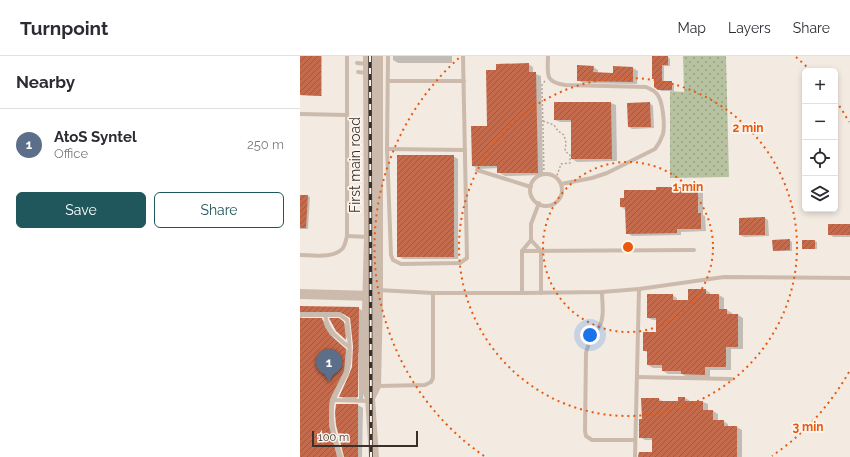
<!DOCTYPE html>
<meta charset="utf-8">
<style>
body{margin:0;font-family:Raleway,sans-serif;background:#f2f2f3;color:#2b2b33}
.controls{position:absolute;right:12px;top:12px;display:grid;overflow:hidden;border-radius:6px;box-shadow:0 2px 6px #0003}
.controls button{width:36px;height:36px;display:grid;place-items:center;padding:0;border:0;border-bottom:1px solid #e1e1e2;background:#fff;color:#2b2b33;font:20px sans-serif}
.scale{position:absolute;left:12px;bottom:10px;width:106px;box-sizing:border-box;padding-left:4px;border:2px solid #3a302b;border-top:0;font-size:11px;line-height:14px;white-space:nowrap;color:#3a302b;-webkit-text-stroke:3px #fbf5ee;paint-order:stroke}
.you{position:absolute;left:290px;top:279px;width:14px;height:14px;margin:-10px;border:3px solid #fff;border-radius:50%;background:#1a73e8;box-shadow:0 0 0 6px #1a73e833}
.badge{display:grid;place-items:center;width:26px;height:26px;border-radius:50%;background:#20575c;color:#fff;font-size:13px;font-weight:700}
.pin{position:absolute;translate:-50% -33px;filter:drop-shadow(0 1px 2px #0008)}
.pin::after{content:'';position:absolute;top:21px;width:14px;height:12px;background:inherit;clip-path:polygon(0 0,100% 0,50% 100%)}
.list{margin:0;padding:0;list-style:none}
h2{display:flex;justify-content:space-between;align-items:center;height:52px;margin:0;padding:0 16px;font-size:17px}
h2 small{font-size:13px;font-weight:400;color:#7c7c81}
.list li{display:grid;grid-template-columns:26px 1fr auto;gap:12px;align-items:center;box-sizing:border-box;height:72px;padding:0 16px;border-top:1px solid #e1e1e2}
.list b{display:block;font-size:15px;white-space:nowrap}
.list p{margin:0;font-size:13px;white-space:nowrap;color:#7c7c81}
.list em{font-size:13px;font-style:normal;color:#7c7c81}
.actions{display:flex;gap:8px;padding:12px 16px}
.actions a{flex:1;padding:9px 0;border:1px solid #20575c;border-radius:6px;text-align:center;font-size:14px;color:#20575c}
.actions .main{background:#20575c;color:#fff}
.icon{flex:none;width:22px;height:22px;fill:none;stroke:currentColor;stroke-width:2;stroke-linecap:round;stroke-linejoin:round}
.map{position:relative;flex:none;width:550px;height:401px;overflow:hidden}
header{display:flex;align-items:center;gap:24px;box-sizing:border-box;height:56px;padding:0 20px;background:#fff;border-bottom:1px solid #e1e1e2}
header strong{font-size:19px}
nav{display:flex;gap:22px;margin-inline-start:auto;font-size:14px}
main{display:flex}
aside{flex:1;background:#fff}
.map>svg:first-child{display:block}
.park{fill:url(#park-dots)}
.shadow{fill:#0003}
.building{fill:url(#building-hatch)}
.lines{fill:none;stroke-linecap:round;stroke-linejoin:round}
.path{stroke:#b8a596;stroke-width:1.5;stroke-dasharray:2 2;stroke-linecap:butt}
.service{stroke:#ccbbac;stroke-width:4}
.tertiary{stroke:#ccbbac;stroke-width:10}
.rail-casing{stroke:#3a302b;stroke-width:3.5}
.rail{stroke:#fbf5ee;stroke-width:2;stroke-dasharray:6;stroke-linecap:butt}
.ring{fill:none;stroke:#e8590c;stroke-width:2;stroke-dasharray:2 4}
.labels{text-anchor:middle;dominant-baseline:central;stroke-width:3.5;stroke-linejoin:round;paint-order:stroke}
.street-label{font-size:14px;fill:#3a302b;stroke:#fbf5ee}
.centre{fill:#e8590c;stroke:#fbf5ee;stroke-width:2}
.ring-label{font-size:12px;text-anchor:middle;font-weight:bold;fill:#e8590c;stroke:#fbf5ee;stroke-width:3.5;stroke-linejoin:round;paint-order:stroke}
</style>
<header>
<strong>Turnpoint</strong>
<nav><a>Map</a><a>Layers</a><a>Share</a></nav>
</header>
<main>
<aside>
<h2>Nearby<small></small></h2>
<ul class="list">
<li><span class="badge" style="background:#5c6f8a">1</span><div><b>AtoS Syntel</b><p>Office</p></div><em>250 m</em></li>
</ul>
<div class="actions"><a class="main">Save</a><a>Share</a></div>
</aside>
<div class="map">
<svg width="550" height="401" viewBox="0 0 550 401">
<defs>
<pattern id="park-dots" width="8" height="8" patternUnits="userSpaceOnUse"><rect width="8" height="8" fill="#b7c3a0"/><path d="M2 2h.1M6 6h.1" fill="none" stroke="#969f83" stroke-width="1.8" stroke-linecap="round"/></pattern>
<pattern id="building-hatch" width="6" height="6" patternUnits="userSpaceOnUse"><rect width="6" height="6" fill="#c56b4d"/><path d="M-1 1l2-2M0 6l6-6M5 7l2-2" fill="none" stroke="#a15840"/></pattern>
</defs>
<rect width="100%" height="100%" fill="#f3ebe1"/>
<path class="park" d="M383 0H426L429 121 370 122V35L384 36Z"/>
<g class="shadow">
<path d="M0 0H22V40L0 39Z"/>
<path d="M93 0H152V7H98L93 4Z"/>
<path d="M353 1H368L370 3V10H364V26L374 27V35H361L359 33 355 24 353 23Z"/>
<path d="M228 8 233 11V17L241 20 243 119 205 120 198 116V112L178 113 173 110 188 71 197 15Z"/>
<path d="M293 11 298 14V18H314L333 12 338 15 337 28 283 27 278 24Z"/>
<path d="M311 47 316 49 317 105 277 106 272 103V66H260L255 64Z"/>
<path d="M350 47 353 50 354 72 332 73 329 71Z"/>
<path d="M153 100 158 103V203H103L98 200Z"/>
<path d="M398 132 403 134V159L405 160 406 175 381 176V179L332 180 327 177 326 154 321 151 357 135Z"/>
<path d="M0 140H8L10 141 8 173H0Z"/>
<path d="M465 162 468 164 469 180 444 181 440 179Z"/>
<path d="M550 169V181H533L529 178Z"/>
<path d="M489 184 492 186V195H476L474 194Z"/>
<path d="M515 185 517 186V193H505L503 192Z"/>
<path d="M406 234 410 237V239H419L424 242V254H427L432 257V259H438L443 262V293H431V314H410V321H387L382 318H368L363 315V312H353L348 309V297L344 294 357 277V264H353L348 262 372 239 377 242V245H389Z"/>
<path d="M0 251 58 252 63 255V343H59V296H58L57 301V343H44L40 340 53 312 54 290 51 261 45 258H5L1 262 2 263 22 264 27 266 30 275 35 283 51 297 48 318 34 347 33 367 41 401H0Z"/>
<path d="M44 267 48 270 50 285 34 271Z"/>
<path d="M385 342 389 344 390 346H403L408 348V355H413L418 358V365H423L428 368V371H437L442 374V401H344L353 397V384H345L340 381 343 364 359 343 364 346H380Z"/>
<path d="M58 349 63 352 62 401H45Z"/>
</g>
<g class="building">
<path d="M0 0H21V40L0 39Z"/>
<path d="M352 0H368V9H362V25H372V34H358L354 31V23H352Z"/>
<path d="M229 7V16H236L238 117H197V110H172L171 70H187L186 14H196V8Z"/>
<path d="M277 9 294 10 293 16 313 17V10L333 11V26L277 25Z"/>
<path d="M254 46H311L312 103H271V64H254Z"/>
<path d="M350 46 351 71H328L327 47Z"/>
<rect x="97" y="99" width="57" height="102"/>
<path d="M356 131H398V157H401V173H377V177L326 178 325 151H320V142H324V134H356Z"/>
<path d="M0 139H8L6 172H0Z"/>
<path d="M465 161V179H439V162Z"/>
<rect x="528" y="168" width="22" height="11"/>
<path d="M490 183V194L473 195 472 184Z"/>
<rect x="502" y="184" width="13" height="9"/>
<path d="M388 233H406V238H419V253H427V258H438V291H426V311H405V319L381 318V315H362V309H347V295H343V276H356V262H347V238H373V244H388Z"/>
<path d="M0 250 59 251 58 341H39L48 321 52 311 53 290 50 262 40 256H0Z"/>
<path d="M0 262H22L25 271 30 279 46 293 44 315 30 343 29 350V370L37 401H0Z"/>
<path d="M29 262H39L44 266 46 284 36 275Z"/>
<path d="M378 341H385V345H403V354H413V364H424V370H437V401H338L339 396H352V382H339V363H342L341 342H359V345H378Z"/>
<path d="M36 348H58V401H44L36 369 35 357Z"/>
</g>
<g class="lines">
<g class="path">
<path d="M243 65 254 69 258 75 264 79 266 87 265 95 270 99V107L261 108 256 122"/>
<path d="M244 118 242 29 245 25"/>
</g>
<g class="service">
<path d="M88 0 87 93 91 199 93 204 101 208 160 207 167 202 163 0"/>
<path d="M248 0C248 18 244 26 265 29L346 31C350 33 354 34 357 38 363 45 365 69 363 78 361 84 359 88 355 93L307 117 292 122 261 128"/>
<path d="M57 7 67 8"/>
<path d="M58 16 68 17"/>
<path d="M88 25H164"/>
<path d="M0 58 47 59"/>
<path d="M87 93 165 94"/>
<path d="M177 114 231 131"/>
<circle cx="246" cy="134" r="16"/>
<path d="M47 180 68 181"/>
<path d="M231 184V168L239 147"/>
<path d="M222 195 394 194"/>
<path d="M0 199C12 199 34 203 43 192 45 189 46 184 47 180V0"/>
<path d="M78 234 133 237H222L302 236 339 233 424 221 550 222"/>
<path d="M302 236C302 247 305 261 299 271 295 280 288 286 286 297L285 375 286 380 292 384H335"/>
<path d="M222 237V195L231 184 241 195V237"/>
<path d="M0 259H40L47 264C49 276 52 304 47 316 43 327 34 337 32 350 30 368 36 384 41 401"/>
<path d="M25 259C28 275 36 281 49 291"/>
<path d="M337 321 431 323"/>
<path d="M77 330 125 329 131 326 133 322V237"/>
<path d="M33 344 69 345"/>
<path d="M335 401 339 233"/>
</g>
<g class="tertiary">
<path d="M68 0 69 181 65 330 70 342 74 401"/>
<path d="M0 238 74 240"/>
<path d="M70 342 76 330 78 241V0"/>
</g>
<g class="rail-casing">
<path id="rail" d="M70 0 71 401"/>
</g>
<use href="#rail" class="rail"/>
</g>
<g class="ring">
<circle cx="328" cy="191" r="85"/>
<circle cx="328" cy="191" r="169"/>
<path d="M549 316A254 254 0 0 1 472 400M184 400A254 254 0 0 1 160 1M496 1A254 254 0 0 1 511 15M536 45A254 254 0 0 1 549 66"/>
</g>
<g class="labels">
<g class="street-label">
<text transform="translate(55 109) rotate(-90)">First main road</text>
</g>
</g>
<circle cx="328" cy="191" r="6" class="centre"/>
<g class="ring-label">
<text x="448" y="76">2 min</text>
<text x="388" y="135">1 min</text>
<text x="508" y="375">3 min</text>
</g>
</svg>
<div class="controls">
<button>+</button>
<button>−</button>
<button><svg class="icon" aria-label="locate" viewBox="0 0 24 24"><circle cx="12" cy="12" r="6"/><path d="M12 2v4M12 18v4M2 12h4M18 12h4"/></svg></button>
<button><svg class="icon" aria-label="layers" viewBox="0 0 24 24"><path d="M12 4l9 5-9 5-9-5zM3 14l9 5 9-5"/></svg></button>
</div>
<div class="scale">100 m</div>
<div class="you"></div>
<div class="pin badge" style="left:29px;top:326px;background:#5c6f8a">1</div>
</div>
</main>
